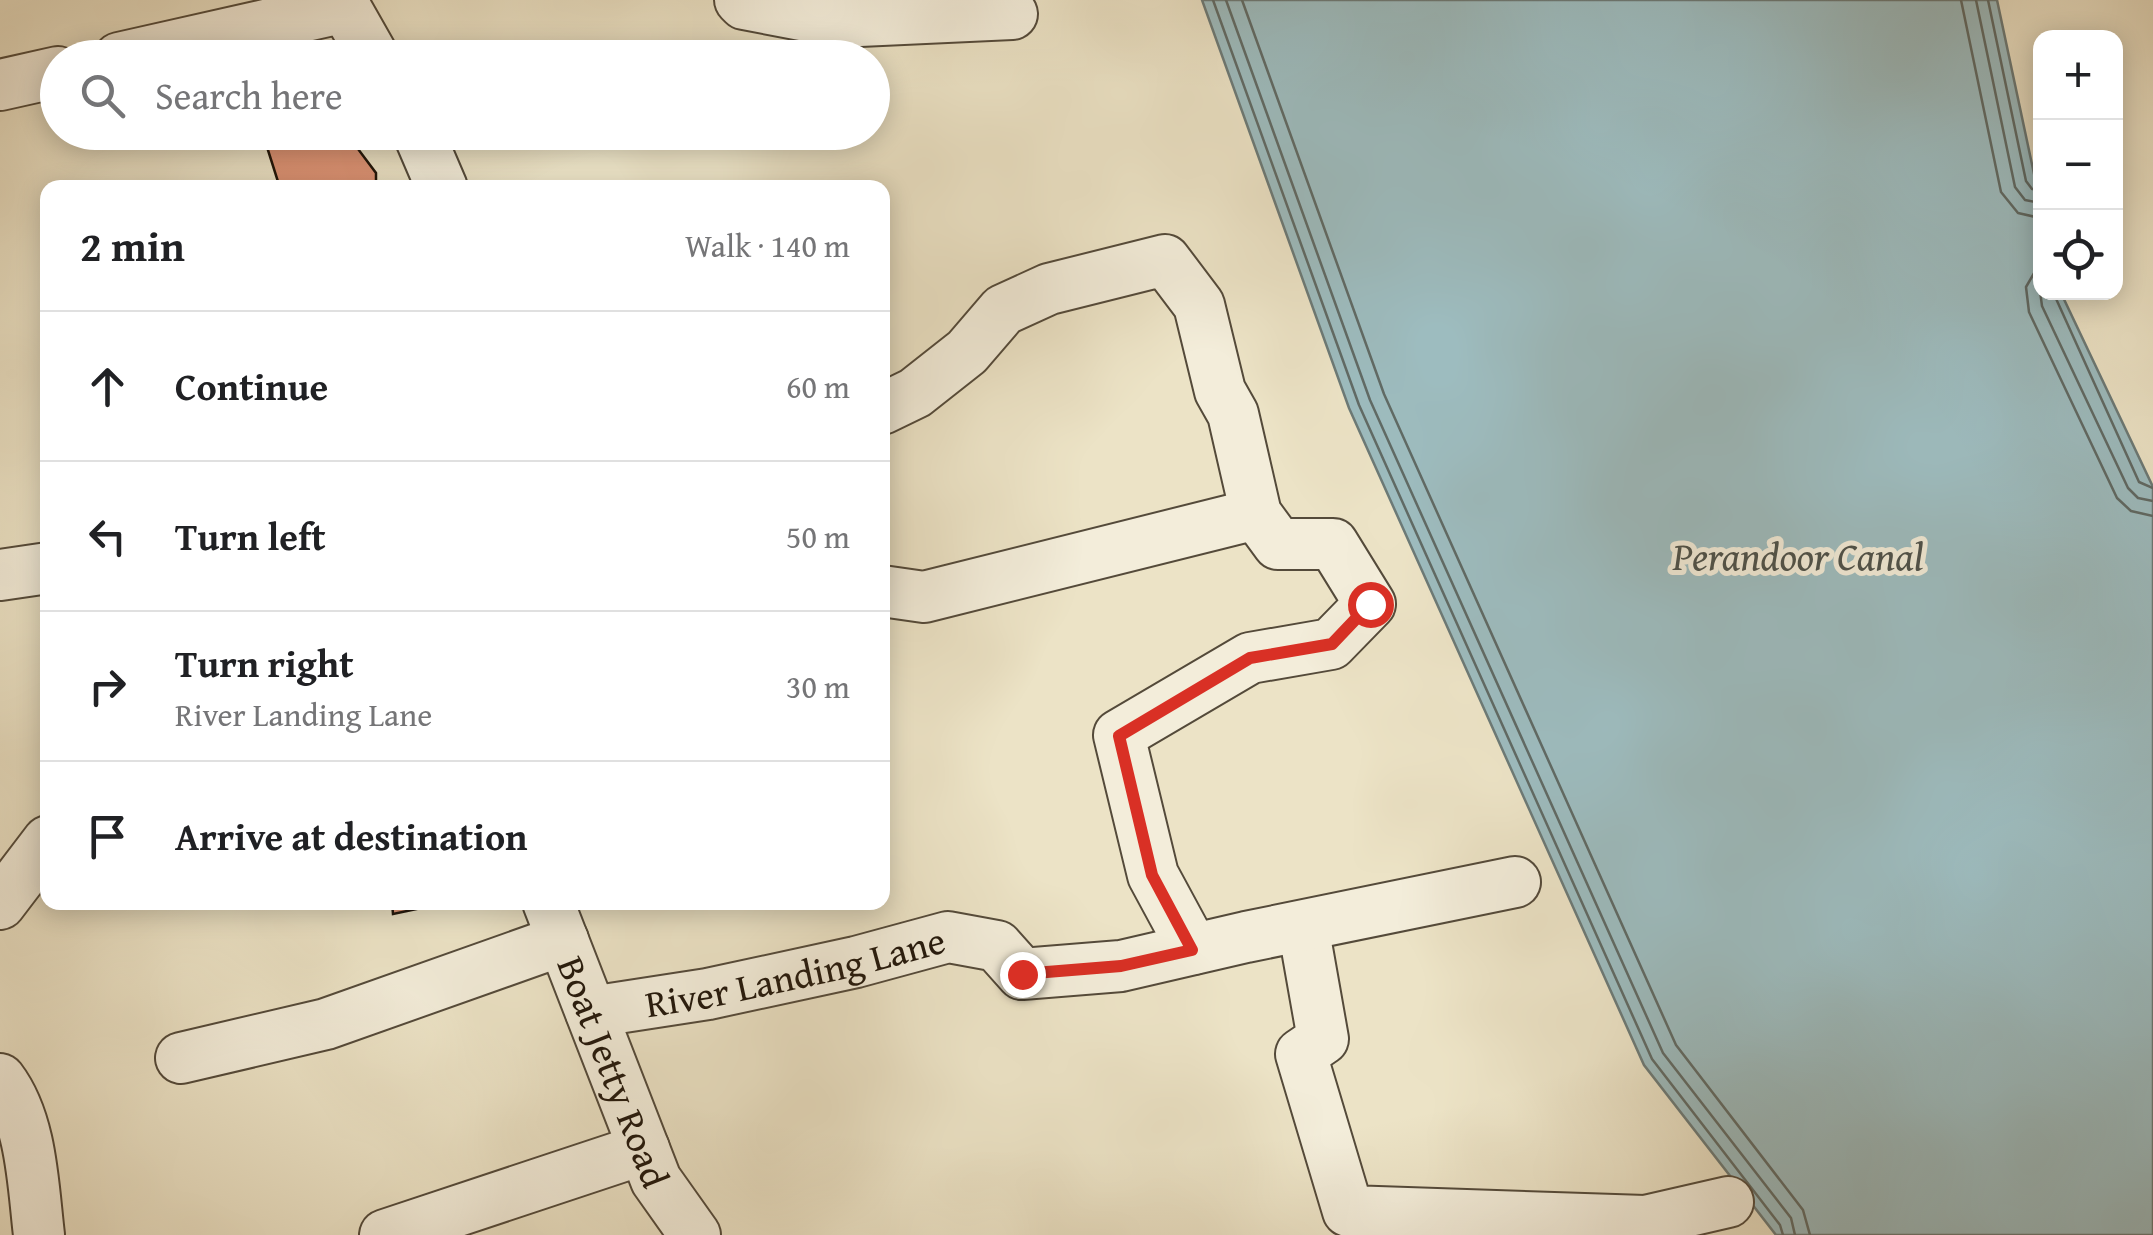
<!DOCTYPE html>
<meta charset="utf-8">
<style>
body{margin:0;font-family:"Gentium Book Plus",serif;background:#f6f6f6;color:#202124}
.controls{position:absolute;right:30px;top:30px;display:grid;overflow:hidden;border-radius:20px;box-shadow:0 5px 25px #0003}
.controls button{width:90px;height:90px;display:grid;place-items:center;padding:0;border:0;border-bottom:2px solid #e0e0e0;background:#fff;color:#202124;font:50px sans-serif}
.stop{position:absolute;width:30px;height:30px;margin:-22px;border:8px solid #d93025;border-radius:50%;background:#fff}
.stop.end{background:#d93025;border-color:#fff;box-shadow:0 2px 10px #0008}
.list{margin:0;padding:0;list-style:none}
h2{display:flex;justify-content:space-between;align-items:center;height:130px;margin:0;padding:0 40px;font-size:42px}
h2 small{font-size:32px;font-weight:400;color:#757577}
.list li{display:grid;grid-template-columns:65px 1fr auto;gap:30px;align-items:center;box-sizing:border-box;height:150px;padding:0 40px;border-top:2px solid #e0e0e0}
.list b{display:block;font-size:38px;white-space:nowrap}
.list p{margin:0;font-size:32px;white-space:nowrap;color:#757577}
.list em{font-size:32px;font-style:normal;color:#757577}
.icon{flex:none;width:55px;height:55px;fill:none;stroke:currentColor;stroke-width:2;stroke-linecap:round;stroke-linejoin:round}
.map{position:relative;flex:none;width:2153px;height:1235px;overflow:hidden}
.search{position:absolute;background:#fff;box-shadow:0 5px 25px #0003;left:40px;top:40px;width:850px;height:110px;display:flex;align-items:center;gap:25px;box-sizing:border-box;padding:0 35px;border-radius:55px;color:#757577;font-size:38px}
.panel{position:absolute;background:#fff;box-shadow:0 5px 25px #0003;left:40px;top:180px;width:850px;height:730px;border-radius:20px}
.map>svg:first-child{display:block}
.water{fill:#9dbcbf;stroke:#6c7a77;stroke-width:2.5}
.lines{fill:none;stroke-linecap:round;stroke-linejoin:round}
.shore{stroke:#606a65;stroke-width:2.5}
.building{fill:#dd9475;stroke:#22170b;stroke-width:2.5}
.minor-casing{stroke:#544a3a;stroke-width:54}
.minor{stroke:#f3edda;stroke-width:50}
.route{stroke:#d93025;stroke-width:12}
.labels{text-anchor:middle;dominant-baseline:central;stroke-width:10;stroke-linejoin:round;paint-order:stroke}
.street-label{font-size:38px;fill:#22170b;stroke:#f3edda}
.water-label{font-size:40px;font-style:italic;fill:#4d514a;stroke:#f3edda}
</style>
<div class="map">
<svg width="2153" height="1235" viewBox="0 0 2153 1235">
<rect width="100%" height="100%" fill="#ece3c6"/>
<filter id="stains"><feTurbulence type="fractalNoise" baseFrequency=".002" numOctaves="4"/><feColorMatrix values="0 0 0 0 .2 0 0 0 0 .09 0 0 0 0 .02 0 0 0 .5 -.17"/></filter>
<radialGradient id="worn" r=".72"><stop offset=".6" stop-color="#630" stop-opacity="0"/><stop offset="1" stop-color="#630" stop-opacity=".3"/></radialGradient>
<path class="water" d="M1202 0H1997L2040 202V292L2061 293 2153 487V1235H1776L1644 1065 1349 408Z"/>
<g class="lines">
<g class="shore">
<path d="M1213 0 1359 405 1652 1059 1780 1225 1783 1235"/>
<path d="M1226 0 1370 400 1663 1053 1791 1218 1795 1235"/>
<path d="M1242 0 1384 394 1676 1045 1803 1210 1810 1235"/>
<path d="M1961 0 2001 192 2018 213 2040 218"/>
<path d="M1976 0 2015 187 2025 200 2040 203"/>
<path d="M1988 0 2026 181 2032 189 2040 190"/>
<path d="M2040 263 2026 287 2029 312 2117 498 2131 511 2153 516"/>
<path d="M2040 291 2042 306 2128 488 2138 498 2153 501"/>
<path d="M2053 292 2139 482 2153 488"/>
</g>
</g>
<g class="building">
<path d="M318 132H350L355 145 376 173V188H280L267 147Z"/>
<path d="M392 902H431V906L393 914Z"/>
</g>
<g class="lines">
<g class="minor-casing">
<g id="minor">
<path d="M341 0 374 58"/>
<path d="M740 0 744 4 838 22 1012 14"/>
<path d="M119 58 345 7"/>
<path d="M0 85 58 72"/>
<path d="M418 132 442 188"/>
<path d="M882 409 915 393 967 352 1003 310 1049 289 1165 260 1199 305 1220 391 1233 414 1256 514 1278 544H1333L1370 604 1331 644 1250 658 1119 735 1153 875 1193 949"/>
<path d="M0 575 48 568"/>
<path d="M882 591 924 597 1256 514"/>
<path id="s1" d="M548 902 656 1180 695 1235"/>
<path d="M0 904 48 841"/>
<path d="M1303 926 1323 1039 1301 1054 1348 1211 1645 1221"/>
<path id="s2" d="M591 1012 708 994 856 962 948 937 997 946 1022 974 1121 966 1246 937 1515 882"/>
<path d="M181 1058 326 1024 563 940"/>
<path d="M0 1079C32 1121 33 1185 39 1235"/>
<path d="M385 1235 644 1149"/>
<path d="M1643 1235 1645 1221 1728 1202"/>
</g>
</g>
<use href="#minor" class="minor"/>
</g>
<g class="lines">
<path class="route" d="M1022 974 1121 966 1192 950 1152 875 1119 736 1250 658 1332 644 1370 604"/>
</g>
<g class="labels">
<g class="street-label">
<text stroke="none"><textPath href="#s2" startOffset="208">River Landing Lane</textPath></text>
<text stroke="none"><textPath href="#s1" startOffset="182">Boat Jetty Road</textPath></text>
</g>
<g class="water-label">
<text x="1798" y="555">Perandoor Canal</text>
</g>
</g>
<rect width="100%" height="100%" filter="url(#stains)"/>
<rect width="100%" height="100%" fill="url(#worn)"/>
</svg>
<div class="controls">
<button>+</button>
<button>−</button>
<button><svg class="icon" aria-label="locate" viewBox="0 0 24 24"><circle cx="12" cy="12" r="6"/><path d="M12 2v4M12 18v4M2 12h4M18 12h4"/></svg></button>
</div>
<div class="stop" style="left:1370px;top:604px"></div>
<div class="stop end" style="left:1022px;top:974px"></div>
<div class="search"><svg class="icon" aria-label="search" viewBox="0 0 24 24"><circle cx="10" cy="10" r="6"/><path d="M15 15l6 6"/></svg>Search here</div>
<section class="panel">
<h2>2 min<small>Walk · 140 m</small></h2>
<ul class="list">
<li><svg class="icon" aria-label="ahead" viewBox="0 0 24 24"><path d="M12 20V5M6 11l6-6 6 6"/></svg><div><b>Continue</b></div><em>60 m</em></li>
<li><svg class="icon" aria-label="left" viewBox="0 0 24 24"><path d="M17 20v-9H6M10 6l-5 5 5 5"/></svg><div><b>Turn left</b></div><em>50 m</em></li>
<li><svg class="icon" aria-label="right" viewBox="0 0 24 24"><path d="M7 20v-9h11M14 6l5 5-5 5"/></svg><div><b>Turn right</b><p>River Landing Lane</p></div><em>30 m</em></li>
<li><svg class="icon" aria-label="arrive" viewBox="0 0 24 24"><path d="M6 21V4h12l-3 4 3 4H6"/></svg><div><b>Arrive at destination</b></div></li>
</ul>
</section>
</div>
